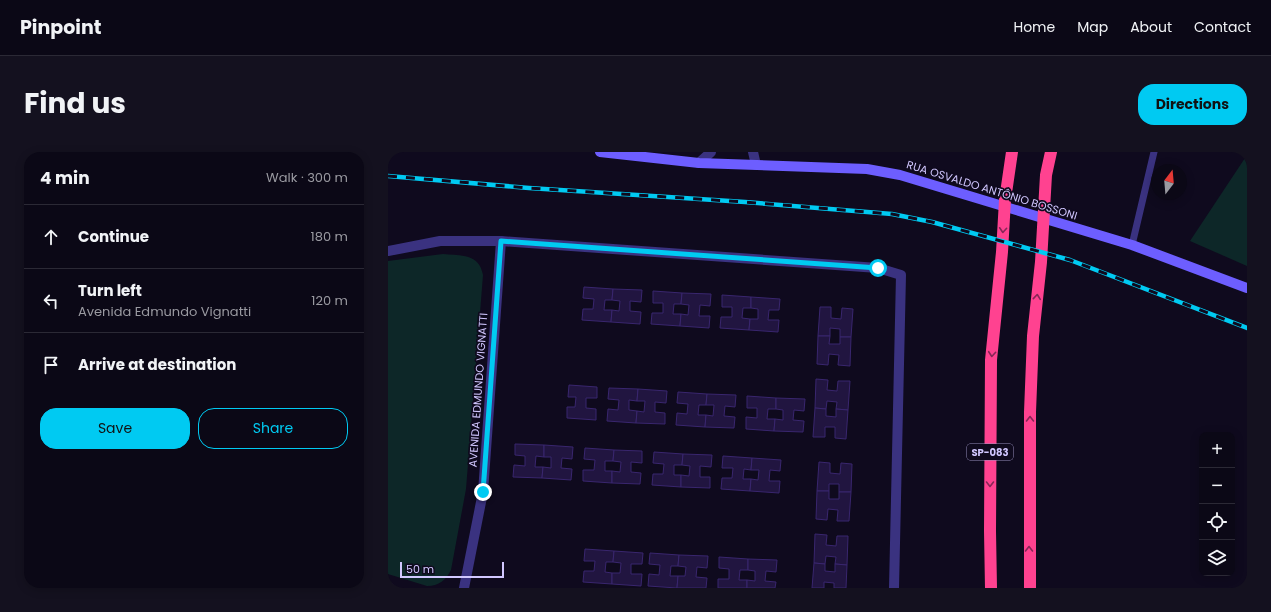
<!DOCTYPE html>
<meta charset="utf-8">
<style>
body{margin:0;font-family:Poppins,sans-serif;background:#14111f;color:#f1f3f6}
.controls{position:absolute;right:12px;bottom:12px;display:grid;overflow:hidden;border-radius:8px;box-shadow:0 2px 10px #0003}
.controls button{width:36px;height:36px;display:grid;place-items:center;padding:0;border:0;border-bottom:1px solid #2b2935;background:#0b0816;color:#f1f3f6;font:20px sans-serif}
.compass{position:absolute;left:763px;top:12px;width:36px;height:36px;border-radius:50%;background:#0b0816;box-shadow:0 2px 10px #0003;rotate:16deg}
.scale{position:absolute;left:12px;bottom:10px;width:104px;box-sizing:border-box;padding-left:4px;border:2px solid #d1c7ff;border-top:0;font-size:11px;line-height:14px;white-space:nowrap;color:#d1c7ff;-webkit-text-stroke:3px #0f0a1e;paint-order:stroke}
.stop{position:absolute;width:12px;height:12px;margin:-9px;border:3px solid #00caf2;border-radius:50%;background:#fff}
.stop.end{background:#00caf2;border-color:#fff;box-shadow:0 1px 4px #0008}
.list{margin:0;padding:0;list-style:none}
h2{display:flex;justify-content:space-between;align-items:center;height:52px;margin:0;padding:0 16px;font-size:17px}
h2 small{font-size:13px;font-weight:400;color:#9a9aa1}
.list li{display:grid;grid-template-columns:26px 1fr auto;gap:12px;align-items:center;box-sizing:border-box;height:64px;padding:0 16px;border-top:1px solid #2b2935}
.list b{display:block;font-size:15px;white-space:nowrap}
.list p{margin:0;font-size:13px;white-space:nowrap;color:#9a9aa1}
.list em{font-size:13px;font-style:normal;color:#9a9aa1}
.actions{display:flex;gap:8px;padding:12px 16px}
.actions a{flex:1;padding:9px 0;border:1px solid #00caf2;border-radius:16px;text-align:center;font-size:14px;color:#00caf2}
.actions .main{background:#00caf2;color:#111}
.icon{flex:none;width:22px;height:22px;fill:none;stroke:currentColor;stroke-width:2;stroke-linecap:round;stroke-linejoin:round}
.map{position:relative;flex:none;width:859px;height:436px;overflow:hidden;border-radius:16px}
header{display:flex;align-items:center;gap:24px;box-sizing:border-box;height:56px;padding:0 20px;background:#0b0816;border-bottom:1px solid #2b2935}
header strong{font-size:19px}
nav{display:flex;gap:22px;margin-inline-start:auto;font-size:14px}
.intro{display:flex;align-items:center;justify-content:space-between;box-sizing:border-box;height:96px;padding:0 24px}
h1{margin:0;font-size:28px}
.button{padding:10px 18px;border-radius:16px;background:#00caf2;color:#111;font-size:14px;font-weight:700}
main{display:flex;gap:24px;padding:0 24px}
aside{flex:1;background:#0b0816;border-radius:16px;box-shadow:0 2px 10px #0003}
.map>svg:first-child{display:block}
.green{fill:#0d2728}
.building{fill:#211540;stroke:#39266e}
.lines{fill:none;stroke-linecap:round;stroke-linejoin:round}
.lane{stroke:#3a3280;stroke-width:7}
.street{stroke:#3a3280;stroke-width:10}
.secondary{stroke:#6d5eff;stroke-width:10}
.highway{stroke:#ff4290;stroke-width:12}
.rail-casing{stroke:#00caf2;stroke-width:4.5}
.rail{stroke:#0f0a1e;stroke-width:3;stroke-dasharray:9;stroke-linecap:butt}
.oneway{stroke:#872657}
.route{stroke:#00caf2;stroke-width:5}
.labels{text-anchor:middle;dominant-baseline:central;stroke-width:3.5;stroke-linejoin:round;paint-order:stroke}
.shield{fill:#0f0a1e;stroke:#978ebc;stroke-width:1}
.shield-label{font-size:10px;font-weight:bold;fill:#d1c7ff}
.street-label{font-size:11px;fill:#d1c7ff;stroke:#0f0a1e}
</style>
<header>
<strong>Pinpoint</strong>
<nav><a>Home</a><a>Map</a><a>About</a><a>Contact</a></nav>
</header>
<div class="intro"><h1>Find us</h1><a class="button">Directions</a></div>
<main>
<aside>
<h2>4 min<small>Walk · 300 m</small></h2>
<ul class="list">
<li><svg class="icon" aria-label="ahead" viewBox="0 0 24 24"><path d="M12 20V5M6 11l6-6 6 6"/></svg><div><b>Continue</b></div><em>180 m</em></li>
<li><svg class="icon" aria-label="left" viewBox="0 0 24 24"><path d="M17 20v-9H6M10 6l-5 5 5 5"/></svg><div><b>Turn left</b><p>Avenida Edmundo Vignatti</p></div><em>120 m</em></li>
<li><svg class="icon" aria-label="arrive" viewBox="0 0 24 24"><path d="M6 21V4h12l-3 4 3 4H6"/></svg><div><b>Arrive at destination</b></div></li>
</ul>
<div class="actions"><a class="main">Save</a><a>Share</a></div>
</aside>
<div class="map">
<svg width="859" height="436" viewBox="0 0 859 436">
<rect width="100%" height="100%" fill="#0f0a1e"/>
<g class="green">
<path d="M859 3V114L802 89Z"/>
<path d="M55 102C73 104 91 101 95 123L78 337 63 418C58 428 51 434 39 434L0 422V109Z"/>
</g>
<g class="building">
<path d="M196 135 225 137 224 148H217L216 158H224L223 170 194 168 195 157H205L206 147 195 146Z"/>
<path d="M225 137 254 138 253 150 242 149V159L253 160 252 172 223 170 224 158 231 159 232 149 224 148Z"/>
<path d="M265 139 294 141 293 152H286L285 162H293L292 174 263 172 264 161H275V151H265Z"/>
<path d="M294 141 323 142 322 154 312 153 311 164H322L321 176 292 174 293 162 300 163 301 153 293 152Z"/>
<path d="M334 143 363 145V156H355L354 166 362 167 361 178 332 176 333 165H344V155H334Z"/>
<path d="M363 145 392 147 391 158H381L380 168H391L390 180 361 178 362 167H370V157L363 156Z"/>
<path d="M432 155H443V166L453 167 454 156 465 157 463 185H452V177L442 176V184H430Z"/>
<path d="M430 184H442L441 192H452V185H463L462 214 450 213 451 203 441 202 440 213 429 212Z"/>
<path d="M428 227 440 228 439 238 449 239 450 229H462L460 258 448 257 449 250 439 249 438 257 427 256Z"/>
<path d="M181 233 209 235V246H198V256L208 257V268L179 266V255H187L188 245H180Z"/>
<path d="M221 236 250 237 249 249 241 248V258L249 259 248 271 219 269 220 257 230 258 231 248 220 247Z"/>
<path d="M250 237 279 239 278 251 267 250V260L277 261V272L248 271 249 259 256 260 257 249H249Z"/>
<path d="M290 240 319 242 318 253H311L310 263H318L317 275 288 273 289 261 299 262 300 252 289 251Z"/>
<path d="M319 242 348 243 347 255 337 254 336 264 347 265 346 276 317 275 318 263 325 264 326 253H318Z"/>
<path d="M359 244 388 246V257H380L379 267H387L386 279 358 277V265L369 266V256H359Z"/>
<path d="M388 246 417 247 416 259 406 258 405 268 416 269 415 280 386 279 387 267 395 268V258L388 257Z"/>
<path d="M427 256 438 257V264L448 265V257L460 258 458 287 447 286V275H437V285H425Z"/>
<path d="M127 292 156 293V305L148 304 147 315H155L154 326 125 325 126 313 137 314V304L127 303Z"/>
<path d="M156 293 185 295 184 307 174 306 173 316 184 317 183 328 154 326 155 315 163 316V305H156Z"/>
<path d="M197 296 226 298 225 309H217V319H224V331L195 329V318H206L207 308 196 307Z"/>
<path d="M226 298 254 299V311L243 310V320L253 321 252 332 224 331V319L232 320 233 310 225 309Z"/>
<path d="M266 300 295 302 294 313H286V323H293V335L264 333 265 322H275L276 312 265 311Z"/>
<path d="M295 302 324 303 323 315 312 314V325H322V336L293 335V323L301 324 302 314 294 313Z"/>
<path d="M335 304 364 306 363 318 356 317 355 327H363L362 339 333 337 334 326H344L345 316H334Z"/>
<path d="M364 306 393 308 392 319 382 318 381 329H392L391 341 362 339 363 327 370 328 371 318H363Z"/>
<path d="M431 310 442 311V321L452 322 453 311 464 312 463 340H451V332H441V339H429Z"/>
<path d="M429 339H441V347H451V340H463L461 369H449L450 358 440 357 439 368 428 367Z"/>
<path d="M427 382 439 383 438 393 448 394 449 384H460L459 413 447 412 448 405 438 404 437 412 426 411Z"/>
<path d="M197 397 226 399 225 410H218L217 420 224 421V432L195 430 196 419H206L207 409H196Z"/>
<path d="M226 399 255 401 254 412H243V422H254L253 434 224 432V421H232L233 411 225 410Z"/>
<path d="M262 401 291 403 290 414H283L282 424H290L289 436 260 434 261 422 271 423 272 413 261 412Z"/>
<path d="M291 403 320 404 319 416 309 415 308 425 319 426 318 436H289L290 424H297L298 415 290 414Z"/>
<path d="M331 405 360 407V418H352L351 428H359V436H330V427H341V417L331 416Z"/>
<path d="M360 407 389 408 388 420 378 419 377 429 388 430 387 436H359V428L367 429V419L360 418Z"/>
<path d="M426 411 437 412V419L447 420V412L459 413 458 436H446V431L436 430V436H424Z"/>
</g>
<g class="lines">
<path class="lane" d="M744 93 766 0"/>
<g class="street">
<path d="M365 0 368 13"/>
<path d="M311 11 323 0"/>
<path d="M0 99 52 89H113L490 116 513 123 506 436"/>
<path d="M0 435 2 436"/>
<path d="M76 436 95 340 113 89"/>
</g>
<path class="secondary" d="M212 0 311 11 479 17 512 23 744 93 859 136"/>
<g class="highway">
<path d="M603 436 602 379 603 208 614 100 617 48 624 0"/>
<path d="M642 436V260L645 184 653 110 658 23 663 0"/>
</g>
<g class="rail-casing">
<path id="rail" d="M0 24 141 36 357 50 504 62 544 70 682 108 859 176"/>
</g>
<use href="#rail" class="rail"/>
</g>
<defs><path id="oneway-chevron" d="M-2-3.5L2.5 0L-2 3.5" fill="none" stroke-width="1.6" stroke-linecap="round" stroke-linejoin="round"/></defs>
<g class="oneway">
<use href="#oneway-chevron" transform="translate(615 78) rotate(94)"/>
<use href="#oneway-chevron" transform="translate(649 145) rotate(-84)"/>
<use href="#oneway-chevron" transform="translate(604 202) rotate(95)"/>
<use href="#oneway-chevron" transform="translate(642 267) rotate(-90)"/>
<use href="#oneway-chevron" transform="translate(602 332) rotate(90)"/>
<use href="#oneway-chevron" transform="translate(641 397) rotate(-90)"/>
</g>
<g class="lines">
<path class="route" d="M95 340 113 89 490 116"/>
</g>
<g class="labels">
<rect class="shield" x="579" y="292" width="46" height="16" rx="3"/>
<g class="shield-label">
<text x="602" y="300">SP-083</text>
</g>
<g class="street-label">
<text transform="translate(604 38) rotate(17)">RUA OSVALDO ANTÔNIO BOSSONI</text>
<text transform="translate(90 238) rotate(-86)">AVENIDA EDMUNDO VIGNATTI</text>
</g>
</g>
</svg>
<div class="controls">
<button>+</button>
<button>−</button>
<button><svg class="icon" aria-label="locate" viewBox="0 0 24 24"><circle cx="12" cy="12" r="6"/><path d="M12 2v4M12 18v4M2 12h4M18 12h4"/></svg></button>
<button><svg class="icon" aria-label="layers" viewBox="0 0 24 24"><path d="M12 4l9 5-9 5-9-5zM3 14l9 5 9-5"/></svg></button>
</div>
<svg class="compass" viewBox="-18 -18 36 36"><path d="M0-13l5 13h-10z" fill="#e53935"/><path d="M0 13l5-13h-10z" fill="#9a9aa1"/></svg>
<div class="scale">50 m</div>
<div class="stop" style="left:490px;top:116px"></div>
<div class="stop end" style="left:95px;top:340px"></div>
</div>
</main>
